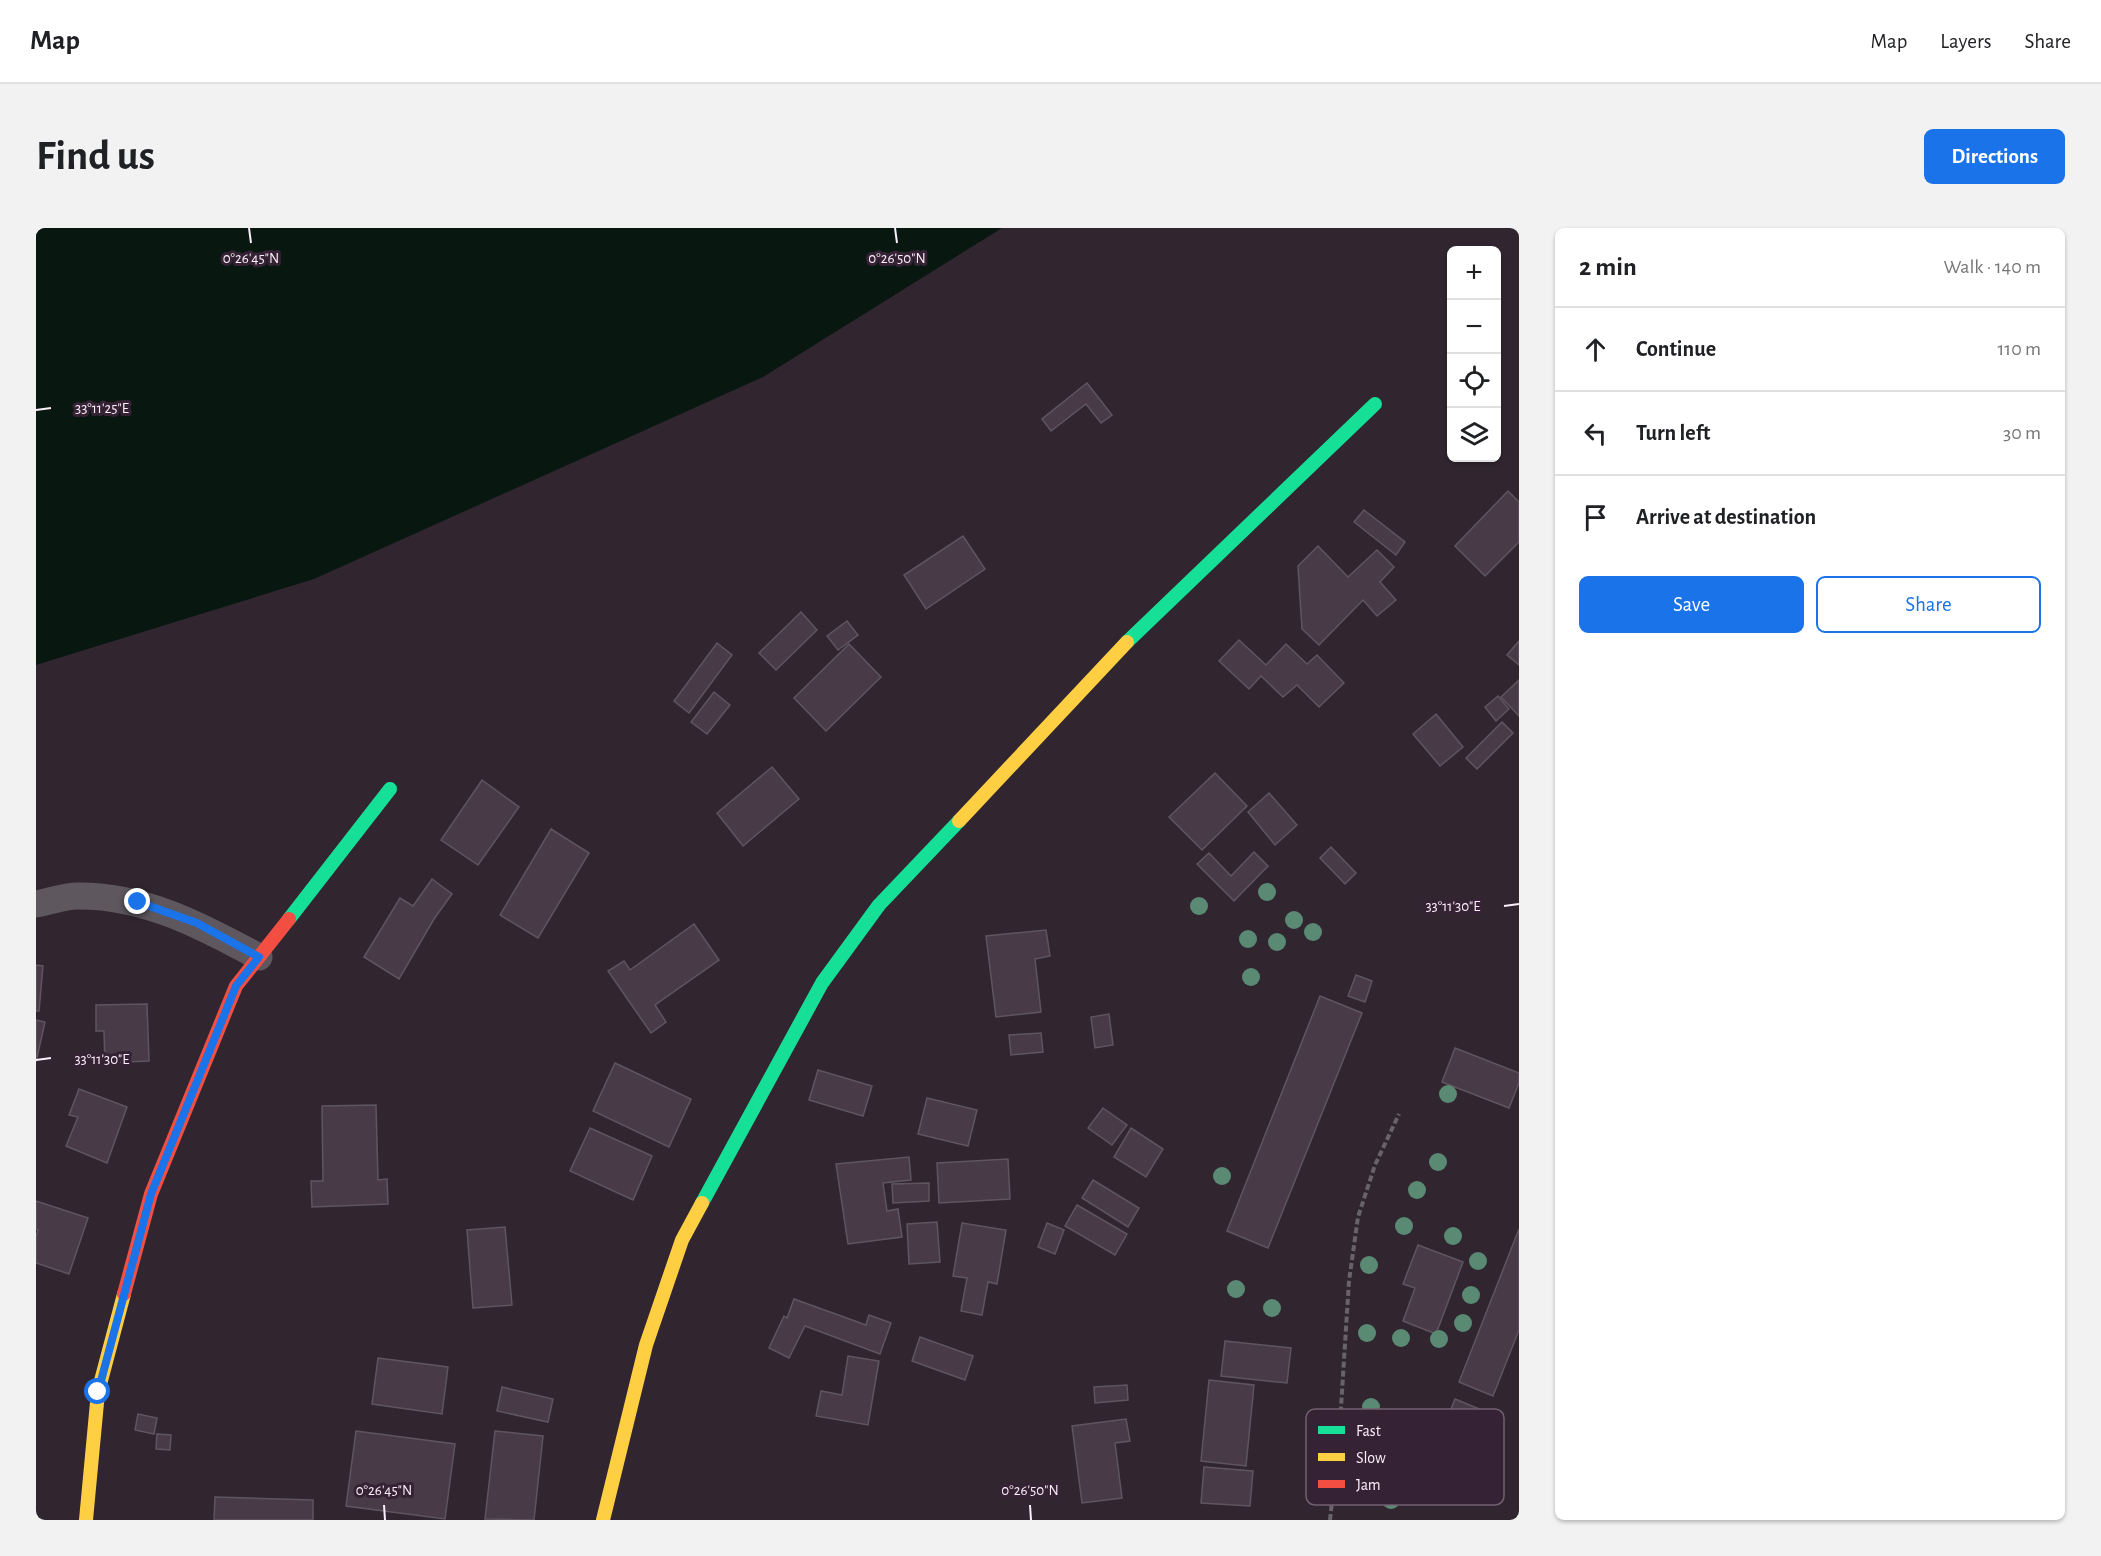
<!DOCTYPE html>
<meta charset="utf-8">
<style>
body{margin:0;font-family:"Alegreya Sans",sans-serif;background:#f2f2f2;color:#202124}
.controls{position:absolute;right:18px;top:18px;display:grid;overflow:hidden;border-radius:9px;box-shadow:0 2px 4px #0004}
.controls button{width:54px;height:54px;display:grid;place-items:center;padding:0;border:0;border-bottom:2px solid #e0e0e0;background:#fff;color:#202124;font:30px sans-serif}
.stop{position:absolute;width:18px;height:18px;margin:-14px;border:4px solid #1a73e8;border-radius:50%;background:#fff}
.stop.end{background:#1a73e8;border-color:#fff;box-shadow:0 2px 6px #0008}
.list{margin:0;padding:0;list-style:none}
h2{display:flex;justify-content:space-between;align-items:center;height:78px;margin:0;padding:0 24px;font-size:26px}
h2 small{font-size:20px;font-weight:400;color:#757577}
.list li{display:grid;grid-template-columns:39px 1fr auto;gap:18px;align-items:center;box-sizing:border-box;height:84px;padding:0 24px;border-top:2px solid #e0e0e0}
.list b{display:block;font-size:22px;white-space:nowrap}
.list em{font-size:20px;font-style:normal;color:#757577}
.actions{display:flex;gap:12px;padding:18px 24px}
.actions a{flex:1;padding:14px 0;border:2px solid #1a73e8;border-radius:9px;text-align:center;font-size:21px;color:#1a73e8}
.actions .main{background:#1a73e8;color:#fff}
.icon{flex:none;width:33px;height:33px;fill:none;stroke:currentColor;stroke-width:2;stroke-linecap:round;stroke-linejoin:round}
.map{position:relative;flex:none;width:1483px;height:1292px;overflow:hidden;border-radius:9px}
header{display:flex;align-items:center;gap:36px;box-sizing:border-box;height:84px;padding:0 30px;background:#fff;border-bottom:2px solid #e0e0e0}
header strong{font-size:28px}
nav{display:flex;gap:33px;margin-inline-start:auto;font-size:21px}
.intro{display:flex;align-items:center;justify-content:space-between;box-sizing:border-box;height:144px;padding:0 36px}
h1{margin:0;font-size:42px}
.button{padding:15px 27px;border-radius:9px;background:#1a73e8;color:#fff;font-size:21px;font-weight:700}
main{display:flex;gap:36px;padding:0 36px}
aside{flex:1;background:#fff;border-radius:9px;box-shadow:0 2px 4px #0004}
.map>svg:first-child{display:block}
.water{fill:#081811}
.building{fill:#483b47;stroke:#5f555e;stroke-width:1.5}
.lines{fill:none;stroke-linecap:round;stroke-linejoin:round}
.path{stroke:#696269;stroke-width:4;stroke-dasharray:6 3;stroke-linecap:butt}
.street{stroke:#5e575e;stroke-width:27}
.fast{stroke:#16e098;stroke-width:14}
.slow{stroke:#ffcf43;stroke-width:14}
.jam{stroke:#f24e42;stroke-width:14}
.tree{fill:#5a8974}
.route{stroke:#1a73e8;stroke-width:8}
.ticks{fill:none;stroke:#fceffb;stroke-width:2}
.key{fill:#352234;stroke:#716070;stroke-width:1.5}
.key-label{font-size:16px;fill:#fceffb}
.ticks-label{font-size:15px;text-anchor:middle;fill:#fceffb;stroke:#352234;stroke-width:6;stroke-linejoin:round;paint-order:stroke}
</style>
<header>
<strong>Map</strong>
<nav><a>Map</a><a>Layers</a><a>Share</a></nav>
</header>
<div class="intro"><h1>Find us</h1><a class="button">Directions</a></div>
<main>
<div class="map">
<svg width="1483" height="1292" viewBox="0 0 1483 1292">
<rect width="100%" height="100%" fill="#312630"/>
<path class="water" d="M0 0H966L727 149 278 351 0 437Z"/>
<g class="building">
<path d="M1051 155 1076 187 1065 195 1050 176 1015 203 1006 191Z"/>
<path d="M1472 263 1483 274V314L1449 348 1419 318Z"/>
<path d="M1328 282 1369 314 1360 327 1318 294Z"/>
<path d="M927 308 949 341 890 381 868 347Z"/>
<path d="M1282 318 1312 349 1341 322 1358 339 1344 354 1360 372 1341 388 1327 372 1283 417 1266 401 1262 338Z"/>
<path d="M765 384 781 402 740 442 723 425Z"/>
<path d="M811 393 822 407 802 422 791 408Z"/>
<path d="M1203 412 1230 437 1250 416 1271 436 1281 427 1308 455 1283 479 1261 457 1247 469 1225 448 1213 461 1183 433Z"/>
<path d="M1483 413V437L1471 427Z"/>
<path d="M681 415 696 427 653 485 638 473Z"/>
<path d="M813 416 845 449 790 503 758 470Z"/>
<path d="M1483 452V488L1465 469Z"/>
<path d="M678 464 694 477 671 506 655 494Z"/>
<path d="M1462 468 1473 481 1460 493 1449 479Z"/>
<path d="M1400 486 1427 519 1404 538 1377 506Z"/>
<path d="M1466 494 1477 505 1441 541 1430 530Z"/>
<path d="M736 539 763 571 707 618 681 585Z"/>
<path d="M1179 545 1211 578 1166 622 1133 589Z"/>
<path d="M446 552 483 579 442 637 405 612Z"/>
<path d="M1233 565 1261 597 1239 617 1212 584Z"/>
<path d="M515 601 553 625 502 710 464 687Z"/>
<path d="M1295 619 1320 645 1309 656 1284 630Z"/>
<path d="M1218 624 1232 638 1198 673 1161 636 1173 625 1195 648Z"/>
<path d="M396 651 416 666 398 691 363 751 328 729 364 670 377 678Z"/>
<path d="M658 696 683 732 619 777 630 794 615 805 572 743 588 733 594 742Z"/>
<path d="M1010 702 1014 728 999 731 1005 784 960 789 950 708Z"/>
<path d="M0 737 7 738 3 783H0Z"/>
<path d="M1320 747 1336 753 1329 774 1312 768Z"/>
<path d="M1284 768 1326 785 1232 1020 1191 1003Z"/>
<path d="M111 776 113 833 69 835 68 803H60V777Z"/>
<path d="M1073 786 1077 817 1059 820 1055 789Z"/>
<path d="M0 792 9 794 0 834Z"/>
<path d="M1005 805 1007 824 975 827 973 807Z"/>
<path d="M1419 820 1483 845V855L1473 880 1406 854Z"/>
<path d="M579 835 655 871 633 919 557 883Z"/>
<path d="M782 842 836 858 827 888 773 872Z"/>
<path d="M43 861 91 879 71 935 30 918 42 889 33 887Z"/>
<path d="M891 870 941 882 932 918 882 906Z"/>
<path d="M340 877 342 952 351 951 352 976 276 979 275 953H287L286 878Z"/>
<path d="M1067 880 1091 897 1076 917 1052 900Z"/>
<path d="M554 900 616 928 597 972 534 943Z"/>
<path d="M1095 900 1127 921 1110 949 1078 929Z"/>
<path d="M873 929 875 952 847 955 851 983 862 981 866 1009 812 1016 800 936Z"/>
<path d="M972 931 974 971 903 975 901 935Z"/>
<path d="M1057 952 1103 980 1092 999 1046 970Z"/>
<path d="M893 955V973L857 975 856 956Z"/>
<path d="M0 973 52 990 33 1046 0 1035V1009L2 1002 0 1001Z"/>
<path d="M1041 977 1091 1006 1079 1027 1029 998Z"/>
<path d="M901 994 904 1034 873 1036 871 996Z"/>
<path d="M926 995 970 1002 961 1056 952 1054 946 1087 925 1083 931 1050 917 1048Z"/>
<path d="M1011 995 1028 1002 1019 1026 1002 1019Z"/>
<path d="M469 999 476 1077 437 1080 431 1002Z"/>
<path d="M1483 1001V1102L1457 1168 1423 1154Z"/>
<path d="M1382 1017 1427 1034 1400 1106 1367 1093 1379 1060 1367 1056Z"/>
<path d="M758 1071 830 1097 833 1087 855 1095 844 1126 769 1098 753 1130 733 1120 748 1088 751 1090Z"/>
<path d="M884 1109 937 1128 929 1152 876 1133Z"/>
<path d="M1189 1113 1255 1120 1251 1155 1185 1148Z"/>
<path d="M812 1128 843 1133 832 1197 780 1188 785 1163 806 1167Z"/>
<path d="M342 1130 412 1139 406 1186 336 1176Z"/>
<path d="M1173 1152 1218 1157 1210 1238 1165 1233Z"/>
<path d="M1091 1157 1092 1172 1059 1175 1058 1159Z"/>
<path d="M466 1159 517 1171 512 1194 461 1183Z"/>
<path d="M1419 1171 1453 1185 1427 1247 1394 1233Z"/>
<path d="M102 1186 121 1190 118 1206 99 1202Z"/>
<path d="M1090 1191 1094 1213 1079 1215 1086 1270 1046 1275 1036 1198Z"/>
<path d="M320 1203 419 1216 409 1291 310 1278Z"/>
<path d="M459 1203 507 1208 498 1292 449 1291Z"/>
<path d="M121 1206 135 1207 134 1222 120 1221Z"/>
<path d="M1168 1239 1217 1243 1214 1278 1165 1275Z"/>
<path d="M179 1269 277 1272V1292H178Z"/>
</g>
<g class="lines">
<path class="path" d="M1294 1292 1303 1211 1313 1053 1322 989 1339 937 1363 886"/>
<path class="street" d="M0 676C13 674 28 668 41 668 108 667 166 698 223 729"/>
<g class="fast">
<path d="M1091 414 1339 176"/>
<path d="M253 691 354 561"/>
<path d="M666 975 786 755 843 677 923 593"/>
</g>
<g class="slow">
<path d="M923 593 1091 414"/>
<path d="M50 1292 62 1164 88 1066"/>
<path d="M567 1292 610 1117 646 1012 666 975"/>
</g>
<path class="jam" d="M88 1066 115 966 200 758 253 691"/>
</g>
<g class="tree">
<circle cx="1231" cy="664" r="9"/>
<circle cx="1163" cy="678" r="9"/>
<circle cx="1258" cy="692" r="9"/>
<circle cx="1277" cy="704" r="9"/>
<circle cx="1212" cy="711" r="9"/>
<circle cx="1241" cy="714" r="9"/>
<circle cx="1215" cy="749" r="9"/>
<circle cx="1412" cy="866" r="9"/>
<circle cx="1402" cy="934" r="9"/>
<circle cx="1186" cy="948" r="9"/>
<circle cx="1381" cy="962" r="9"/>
<circle cx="1368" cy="998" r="9"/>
<circle cx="1417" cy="1008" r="9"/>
<circle cx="1442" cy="1033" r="9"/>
<circle cx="1333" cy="1037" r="9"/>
<circle cx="1200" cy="1061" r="9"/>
<circle cx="1435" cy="1067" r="9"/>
<circle cx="1236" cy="1080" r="9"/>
<circle cx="1427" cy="1095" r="9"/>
<circle cx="1331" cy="1105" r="9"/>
<circle cx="1365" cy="1110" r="9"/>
<circle cx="1403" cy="1111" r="9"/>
<circle cx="1335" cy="1179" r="9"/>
<circle cx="1355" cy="1272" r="9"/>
</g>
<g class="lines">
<path class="route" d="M62 1164 115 966 200 758 223 729 161 695 102 674"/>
</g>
<path class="ticks" d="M213 0 215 15M859 0 861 15M0 182 15 180M1468 678 1483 676M0 832 15 830M348 1277 349 1292M994 1277 995 1292"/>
<rect x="1270" y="1181" width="198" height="96" rx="9" class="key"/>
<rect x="1282" y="1198" width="27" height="8" fill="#16e098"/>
<rect x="1282" y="1225" width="27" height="8" fill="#ffcf43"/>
<rect x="1282" y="1252" width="27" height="8" fill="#f24e42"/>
<g class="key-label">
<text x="1320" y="1208">Fast</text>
<text x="1320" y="1235">Slow</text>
<text x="1320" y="1262">Jam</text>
</g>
<g class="ticks-label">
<text x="215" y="35">0°26'45"N</text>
<text x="861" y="35">0°26'50"N</text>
<text x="66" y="185">33°11'25"E</text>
<text x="1417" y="683">33°11'30"E</text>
<text x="66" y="836">33°11'30"E</text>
<text x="348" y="1267">0°26'45"N</text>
<text x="994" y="1267">0°26'50"N</text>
</g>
</svg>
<div class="controls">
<button>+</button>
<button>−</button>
<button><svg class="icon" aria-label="locate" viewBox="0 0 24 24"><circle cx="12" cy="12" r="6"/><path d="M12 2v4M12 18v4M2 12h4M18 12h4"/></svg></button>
<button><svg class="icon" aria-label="layers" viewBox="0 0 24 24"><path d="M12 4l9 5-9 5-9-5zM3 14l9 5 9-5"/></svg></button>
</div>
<div class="stop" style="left:62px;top:1164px"></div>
<div class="stop end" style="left:102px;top:674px"></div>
</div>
<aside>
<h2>2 min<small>Walk · 140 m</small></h2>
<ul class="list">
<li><svg class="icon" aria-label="ahead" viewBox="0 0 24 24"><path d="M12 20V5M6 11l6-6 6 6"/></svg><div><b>Continue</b></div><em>110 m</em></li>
<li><svg class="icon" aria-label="left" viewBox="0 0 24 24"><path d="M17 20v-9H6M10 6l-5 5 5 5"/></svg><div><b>Turn left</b></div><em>30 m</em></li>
<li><svg class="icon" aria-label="arrive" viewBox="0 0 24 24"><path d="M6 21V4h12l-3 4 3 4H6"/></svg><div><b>Arrive at destination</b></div></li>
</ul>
<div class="actions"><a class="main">Save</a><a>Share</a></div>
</aside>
</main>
